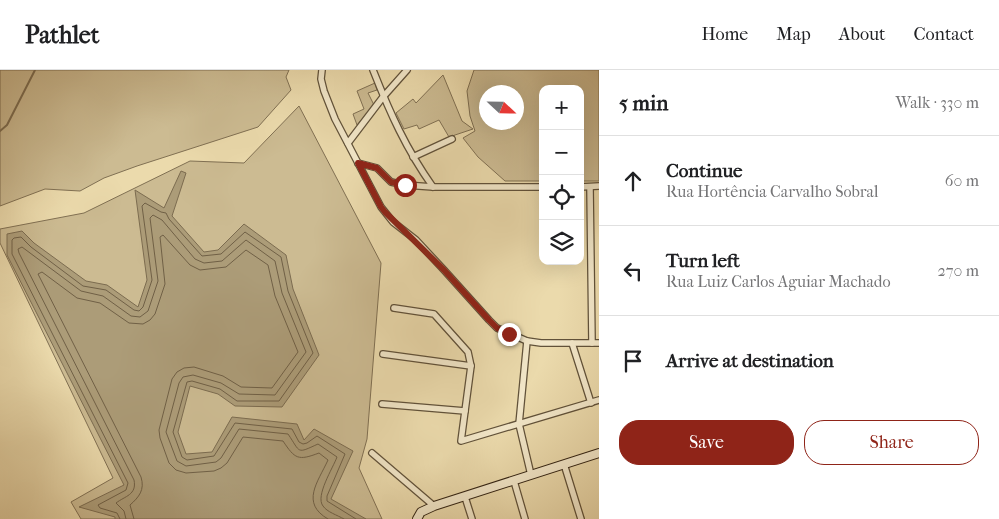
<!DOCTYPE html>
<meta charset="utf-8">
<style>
body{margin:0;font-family:"IM FELL French Canon",serif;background:#f6f6f6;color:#202124}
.controls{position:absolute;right:15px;top:15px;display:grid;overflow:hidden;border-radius:10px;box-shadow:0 5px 20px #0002}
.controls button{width:45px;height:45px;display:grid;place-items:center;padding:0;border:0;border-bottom:1px solid #e0e0e0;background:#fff;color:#202124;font:25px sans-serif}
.compass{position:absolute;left:479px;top:15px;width:45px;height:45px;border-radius:50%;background:#fff;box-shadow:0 5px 20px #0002;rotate:112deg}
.stop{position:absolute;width:15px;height:15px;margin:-11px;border:4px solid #8f2418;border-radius:50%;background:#fff}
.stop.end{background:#8f2418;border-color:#fff;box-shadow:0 1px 5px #0008}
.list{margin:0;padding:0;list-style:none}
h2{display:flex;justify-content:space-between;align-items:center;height:65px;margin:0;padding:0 20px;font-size:21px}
h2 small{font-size:16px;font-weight:400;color:#757577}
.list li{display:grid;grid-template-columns:32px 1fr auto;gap:15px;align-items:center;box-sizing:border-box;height:90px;padding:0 20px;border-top:1px solid #e0e0e0}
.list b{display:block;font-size:19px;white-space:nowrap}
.list p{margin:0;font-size:16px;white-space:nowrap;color:#757577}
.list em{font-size:16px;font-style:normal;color:#757577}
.actions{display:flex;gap:10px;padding:15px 20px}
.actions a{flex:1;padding:11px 0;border:1px solid #8f2418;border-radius:20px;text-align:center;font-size:18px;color:#8f2418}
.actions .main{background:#8f2418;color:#fff}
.icon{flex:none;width:28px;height:28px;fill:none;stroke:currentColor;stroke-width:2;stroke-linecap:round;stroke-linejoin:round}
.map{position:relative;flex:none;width:599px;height:449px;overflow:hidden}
header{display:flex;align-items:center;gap:30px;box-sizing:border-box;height:70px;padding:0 25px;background:#fff;border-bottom:1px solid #e0e0e0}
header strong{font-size:24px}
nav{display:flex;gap:28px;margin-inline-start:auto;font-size:18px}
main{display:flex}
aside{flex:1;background:#fff}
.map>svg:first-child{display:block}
.green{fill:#ccbb92;stroke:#807053;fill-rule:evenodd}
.water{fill:#ac9c78;stroke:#7c6c50}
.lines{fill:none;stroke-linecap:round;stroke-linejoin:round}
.shore{stroke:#706046;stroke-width:1}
.stream{stroke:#7c6c50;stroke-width:2}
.street-casing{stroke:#61523a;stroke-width:8}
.secondary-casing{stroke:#332414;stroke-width:10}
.street{stroke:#f2e7c9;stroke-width:5.5}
.secondary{stroke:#f2e7c9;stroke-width:8}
.route{stroke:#8f2418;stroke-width:6}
</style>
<header>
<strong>Pathlet</strong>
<nav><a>Home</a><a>Map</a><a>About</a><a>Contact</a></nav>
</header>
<main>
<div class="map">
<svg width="599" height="449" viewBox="0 0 599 449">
<rect width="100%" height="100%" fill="#ebdaac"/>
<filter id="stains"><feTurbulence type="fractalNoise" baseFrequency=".004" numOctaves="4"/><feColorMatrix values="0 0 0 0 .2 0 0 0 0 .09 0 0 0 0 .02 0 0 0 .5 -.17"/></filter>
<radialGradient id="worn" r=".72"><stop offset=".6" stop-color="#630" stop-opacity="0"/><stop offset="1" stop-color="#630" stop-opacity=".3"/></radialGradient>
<g class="green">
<path d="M0 0H289L286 7 291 20 258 57 137 96 104 108 80 121 45 119 0 136Z"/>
<path d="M474 0H599V111H580V19H543V111H505L478 87 463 68 475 61 470 46 467 21ZM487 22H516V52H487Z"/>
<path d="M443 5 462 51 473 59 449 67 439 50 419 59 417 55 404 59 396 43 413 29 416 33Z"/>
<path d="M375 13 377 20 368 23 374 35 357 55 353 44 364 39 357 21Z"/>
<path d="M299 36 381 193 367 369 359 398 382 449H81L71 432 113 408 0 173V159L84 143 190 91 244 93Z"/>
</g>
<path class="water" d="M181 101 186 103 172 146 204 182 218 180 244 154 286 185 293 219 319 285 282 337 235 336 218 324 190 316 178 362 186 384 212 382 232 347 297 354 304 370 314 359 353 381 331 429 366 449H115V447L79 437 124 415 7 185V164L22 161 34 173 86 211 107 215 138 237 147 210 135 120 164 138Z"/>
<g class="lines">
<g class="shore">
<path d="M120 449 117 443 100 438 98 435 126 420 128 413 12 184V170L14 168 21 167 31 177 83 216 106 220 134 240 139 241 143 237 152 210 142 136 145 133 161 142 166 143 169 149 202 186 221 184 245 162 281 187 288 221 313 283 279 331H237L220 319 192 311 187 312 173 362 182 387 187 390 214 386 235 353 292 359 299 372 303 374 307 373 317 366 345 384 327 426V431L356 449"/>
<path d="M126 449 124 441 116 433C125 426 137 425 134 410L19 183 18 179 22 177 81 221 103 226 131 246 140 247 148 241 158 211 150 148 153 145 162 150 195 189 204 193 222 191 246 170 275 191 282 223 306 282 275 325 239 324 221 313 193 305 183 307 179 313 166 362 177 391 186 396 216 392 221 388 239 359 288 364C301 383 296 384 318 374L337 387C333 398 315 426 323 436 327 442 337 445 344 449"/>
<path d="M134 449 130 435C139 427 145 420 141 407L38 204 42 202 77 228 100 233 129 253 143 254 150 250 155 244 165 214 160 167 163 165 190 195 200 200 226 197 246 180 268 195 275 226 298 282 272 318 241 317 223 306 194 297 184 298 177 302 172 309 159 360 160 368 169 393 176 400 186 403 214 401 221 398 227 393 243 367 283 371C295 389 298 391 319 383L328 390C318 412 300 433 328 449"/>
</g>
<path class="stream" d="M0 61 7 55 35 0"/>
<g class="street-casing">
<g id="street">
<path d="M322 0 321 9 324 21 335 49 381 137 393 152 416 170 444 200 489 250 497 258 527 271 541 273H599"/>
<path d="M373 0C390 43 406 79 433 117"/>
<path d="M348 73 383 27 407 0"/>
<path d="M413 87 452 69"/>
<path d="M358 93 377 98 391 112 405 115 433 117H543"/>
<path d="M580 117 599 116"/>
<path d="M590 117 592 273"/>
<path d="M394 238 434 244 468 282 471 296 461 371 599 330"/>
<path d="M527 271 519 354 531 405"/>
<path d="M572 273 591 333"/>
<path d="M383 284 471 296"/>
<path d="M382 334 465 341"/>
<path d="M372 383 434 436"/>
<path d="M564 394 581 449"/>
<path d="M514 411 525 449"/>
<path d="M465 427 472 449"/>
</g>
</g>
<g class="secondary-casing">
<path id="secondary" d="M417 449 421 442 434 436 599 383"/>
</g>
<use href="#street" class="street"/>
<use href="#secondary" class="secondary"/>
</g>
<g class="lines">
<path class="route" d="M405 115 391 112 377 98 358 93 381 137 385 142 444 200 489 250 497 258 509 264"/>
</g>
<rect width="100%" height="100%" filter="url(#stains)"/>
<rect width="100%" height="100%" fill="url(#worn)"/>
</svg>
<div class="controls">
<button>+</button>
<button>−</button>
<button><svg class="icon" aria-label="locate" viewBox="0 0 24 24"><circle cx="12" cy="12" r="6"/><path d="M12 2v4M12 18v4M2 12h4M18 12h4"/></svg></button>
<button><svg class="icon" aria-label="layers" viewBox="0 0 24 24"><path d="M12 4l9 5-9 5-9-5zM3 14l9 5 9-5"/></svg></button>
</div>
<svg class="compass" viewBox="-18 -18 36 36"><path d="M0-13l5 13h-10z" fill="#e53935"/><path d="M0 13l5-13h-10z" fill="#757577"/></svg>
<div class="stop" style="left:405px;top:115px"></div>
<div class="stop end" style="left:509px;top:264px"></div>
</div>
<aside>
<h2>5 min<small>Walk · 330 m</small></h2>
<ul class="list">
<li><svg class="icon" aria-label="ahead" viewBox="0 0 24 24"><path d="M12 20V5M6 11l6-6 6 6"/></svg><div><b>Continue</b><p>Rua Hortência Carvalho Sobral</p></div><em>60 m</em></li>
<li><svg class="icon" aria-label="left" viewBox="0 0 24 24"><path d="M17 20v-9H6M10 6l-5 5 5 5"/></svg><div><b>Turn left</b><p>Rua Luiz Carlos Aguiar Machado</p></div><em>270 m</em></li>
<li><svg class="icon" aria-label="arrive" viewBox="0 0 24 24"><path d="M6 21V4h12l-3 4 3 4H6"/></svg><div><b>Arrive at destination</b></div></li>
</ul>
<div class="actions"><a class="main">Save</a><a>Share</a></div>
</aside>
</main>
